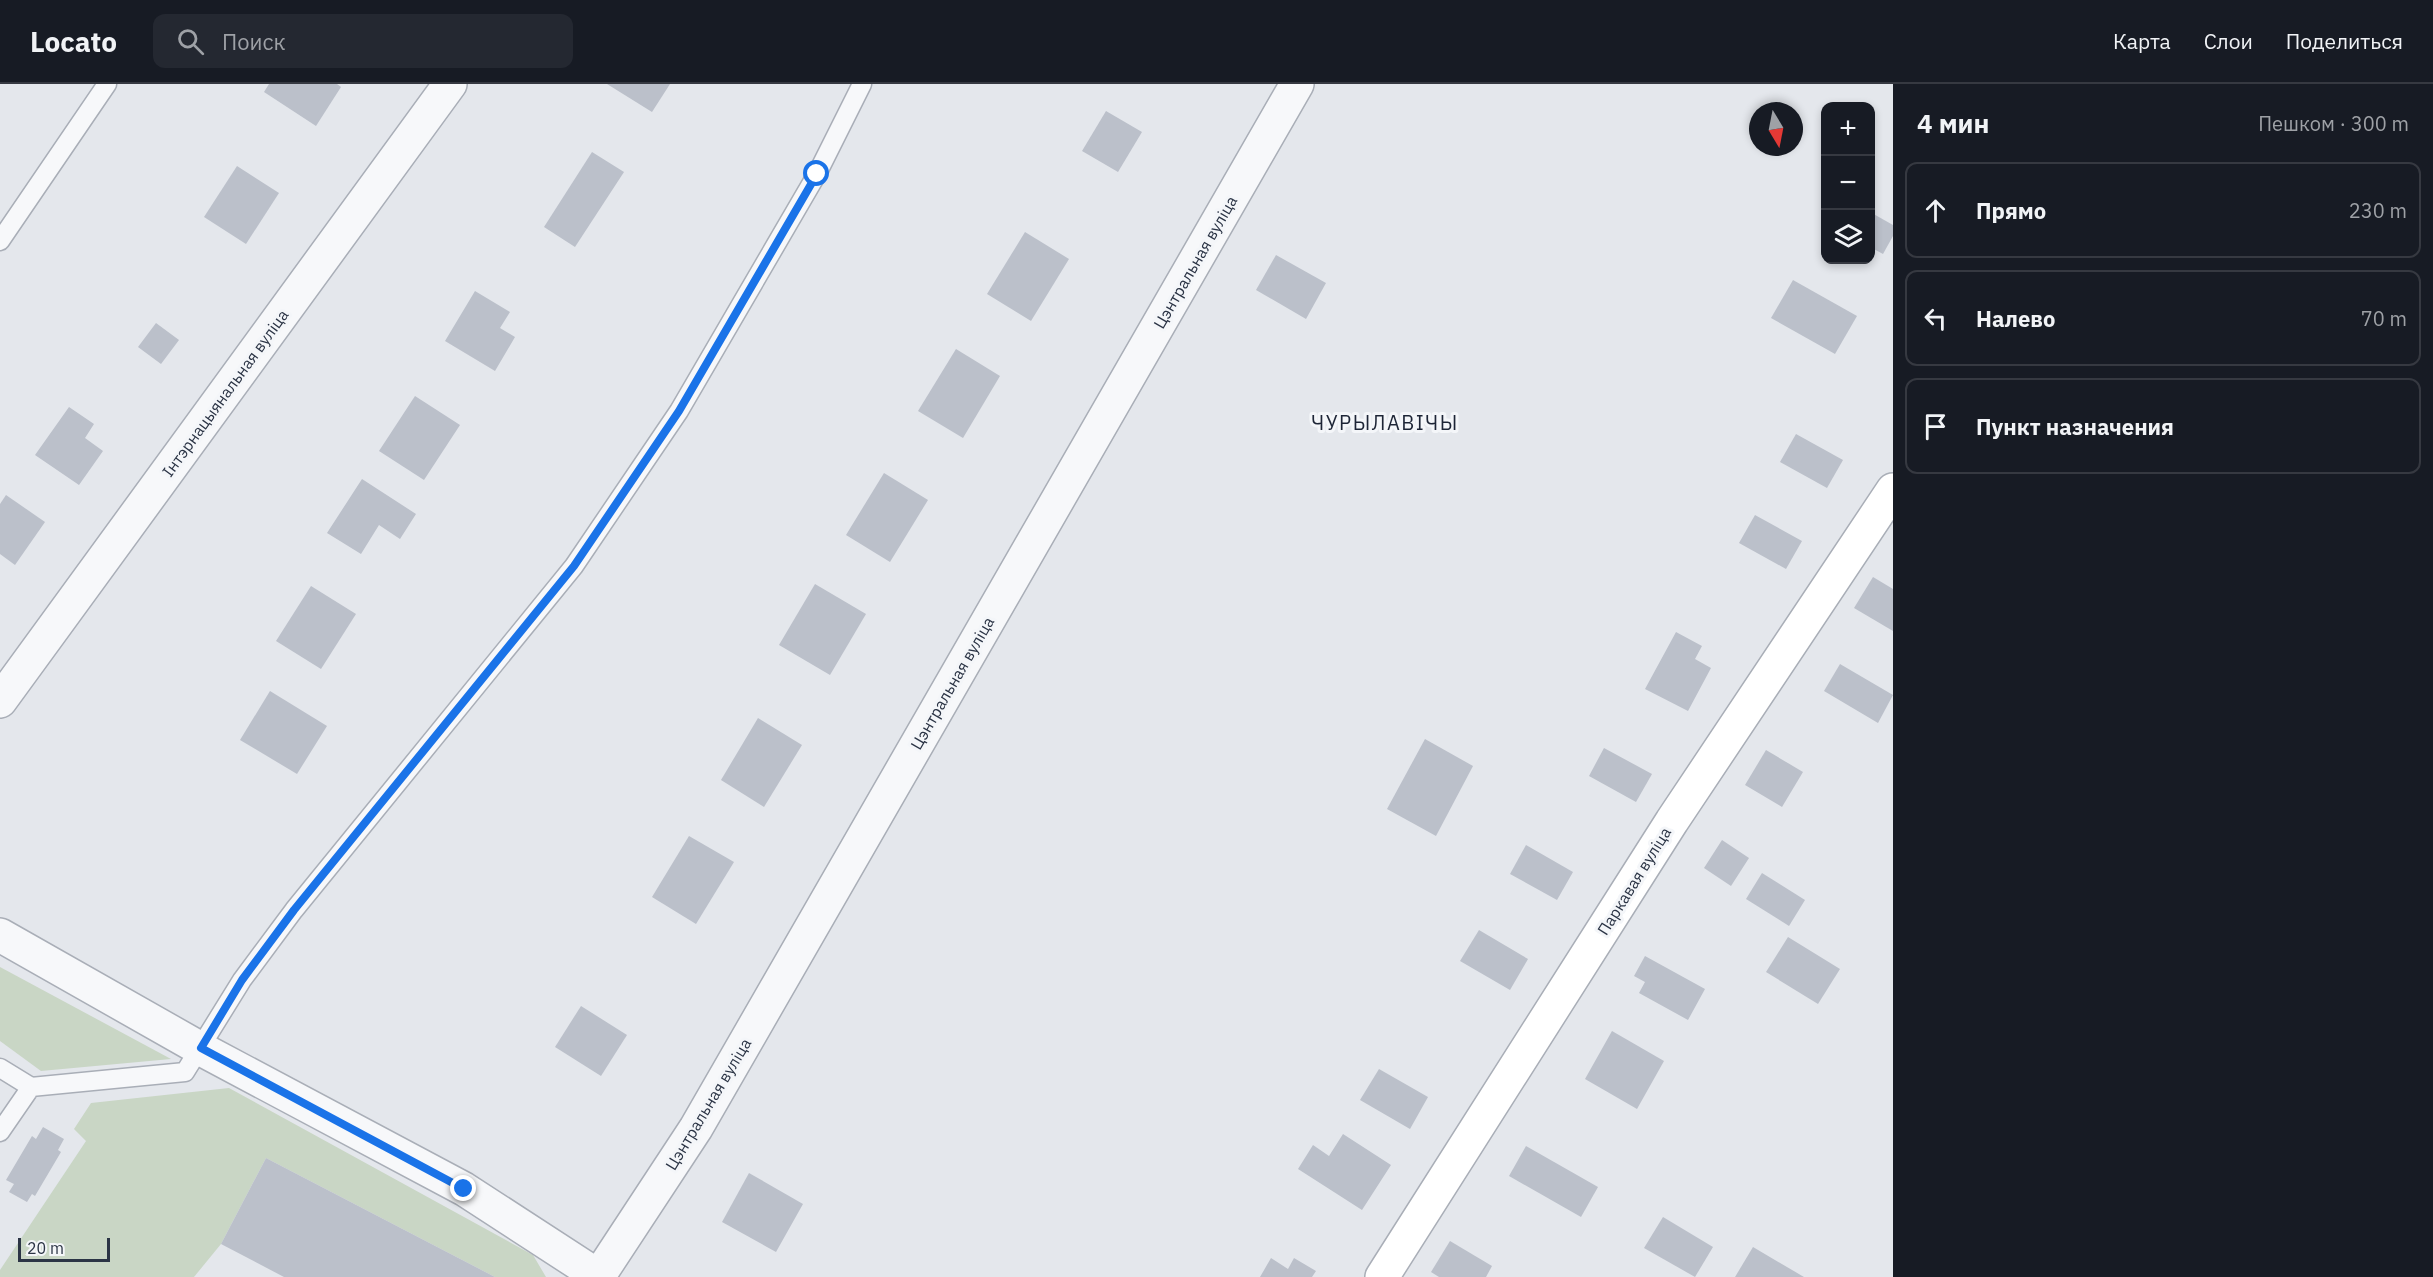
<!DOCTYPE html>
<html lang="ru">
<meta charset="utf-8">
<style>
body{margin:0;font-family:"IBM Plex Sans",sans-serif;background:#242831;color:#f1f3f6}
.controls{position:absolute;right:18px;top:18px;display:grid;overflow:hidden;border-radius:12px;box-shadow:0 3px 9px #0003}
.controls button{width:54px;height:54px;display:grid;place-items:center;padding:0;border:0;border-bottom:2px solid #363941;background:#171b24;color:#f1f3f6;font:30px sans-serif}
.compass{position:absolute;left:1749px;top:18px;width:54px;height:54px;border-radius:50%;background:#171b24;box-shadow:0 3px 9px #0003;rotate:170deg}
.scale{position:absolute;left:18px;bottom:15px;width:92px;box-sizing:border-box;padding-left:6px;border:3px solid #2b3445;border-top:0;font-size:16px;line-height:21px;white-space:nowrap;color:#2b3445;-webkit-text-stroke:4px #f4f6f9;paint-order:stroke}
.stop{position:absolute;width:18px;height:18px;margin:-14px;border:4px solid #1a73e8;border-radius:50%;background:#fff}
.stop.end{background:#1a73e8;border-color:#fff;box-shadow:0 2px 6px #0008}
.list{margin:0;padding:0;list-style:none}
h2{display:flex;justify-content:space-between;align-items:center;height:78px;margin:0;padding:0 24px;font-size:26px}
h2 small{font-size:20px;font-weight:400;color:#9ea1a6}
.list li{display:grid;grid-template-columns:39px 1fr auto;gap:18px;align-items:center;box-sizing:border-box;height:96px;margin:0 12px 12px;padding:0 12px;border:2px solid #363941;border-radius:12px}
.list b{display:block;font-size:22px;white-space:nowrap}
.list em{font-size:20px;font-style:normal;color:#9ea1a6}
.icon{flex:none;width:33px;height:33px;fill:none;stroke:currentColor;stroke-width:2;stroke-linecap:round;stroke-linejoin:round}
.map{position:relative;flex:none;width:1893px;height:1193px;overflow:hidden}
header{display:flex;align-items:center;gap:36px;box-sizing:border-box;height:84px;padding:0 30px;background:#171b24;border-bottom:2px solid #363941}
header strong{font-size:28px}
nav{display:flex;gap:33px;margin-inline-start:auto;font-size:21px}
.search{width:420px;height:54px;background:#242831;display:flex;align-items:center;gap:15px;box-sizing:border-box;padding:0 21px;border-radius:12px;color:#9ea1a6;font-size:22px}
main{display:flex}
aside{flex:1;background:#171b24}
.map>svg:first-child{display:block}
.green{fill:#c9d6c5}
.building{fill:#bbc0ca}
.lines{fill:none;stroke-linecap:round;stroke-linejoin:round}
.lane-casing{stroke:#a9aeb7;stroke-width:21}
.street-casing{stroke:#a9aeb7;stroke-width:36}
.secondary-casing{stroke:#a9aeb7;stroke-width:36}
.lane{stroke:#f7f8fa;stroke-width:18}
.street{stroke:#f7f8fa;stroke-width:33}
.secondary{stroke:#fff;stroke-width:33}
.route{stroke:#1a73e8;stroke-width:8}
.labels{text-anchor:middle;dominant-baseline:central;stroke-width:6;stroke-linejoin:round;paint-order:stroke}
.street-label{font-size:16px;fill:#2b3445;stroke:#f4f6f9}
.quarter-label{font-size:20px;letter-spacing:1.5px;fill:#1d2536;stroke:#f4f6f9}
</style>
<header>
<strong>Locato</strong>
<div class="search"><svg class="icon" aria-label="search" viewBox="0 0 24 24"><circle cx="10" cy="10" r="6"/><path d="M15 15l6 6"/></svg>Поиск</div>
<nav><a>Карта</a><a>Слои</a><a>Поделиться</a></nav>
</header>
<main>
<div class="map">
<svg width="1893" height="1193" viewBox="0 0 1893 1193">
<rect width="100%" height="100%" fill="#e4e7ec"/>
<g class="green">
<path d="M0 883 171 975 41 987 0 957Z"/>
<path d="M229 1004 533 1171 546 1193H495L266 1074 221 1160 194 1193H0V1186L86 1057 74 1045 91 1019Z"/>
</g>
<g class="building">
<path d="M269 0H337L341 3 316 42 264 8Z"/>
<path d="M607 0H670L652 28Z"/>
<path d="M1106 27 1142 48 1118 88 1082 67Z"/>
<path d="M592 68 624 88 575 163 544 143Z"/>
<path d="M237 82 279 109 246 160 204 133Z"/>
<path d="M1870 128 1893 141V152L1883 170 1870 163Z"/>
<path d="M1025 148 1069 175 1031 237 987 210Z"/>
<path d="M1276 171 1326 199 1306 235 1256 206Z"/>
<path d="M1793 196 1857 232 1835 270 1771 234Z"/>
<path d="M475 207 510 228 500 244 515 253 495 287 445 257Z"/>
<path d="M156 239 179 256 161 280 138 263Z"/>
<path d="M956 265 1000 292 963 354 918 327Z"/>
<path d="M415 312 460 341 424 396 379 367Z"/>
<path d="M69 323 94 340 85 354 103 367 79 401 35 371Z"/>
<path d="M1796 350 1843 376 1827 404 1780 378Z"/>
<path d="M884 389 928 416 890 478 846 451Z"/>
<path d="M362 395 416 430 400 455 379 441 361 470 327 449Z"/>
<path d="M6 411 45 438 15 481 0 470V420Z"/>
<path d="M1755 431 1802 457 1786 485 1739 459Z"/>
<path d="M1873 493 1893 505V547L1854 524Z"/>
<path d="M815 500 866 530 830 591 779 561Z"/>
<path d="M311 502 356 530 321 585 276 557Z"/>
<path d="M1676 548 1702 562 1695 575 1711 584 1688 627 1645 605Z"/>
<path d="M1840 580 1893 611 1878 639 1824 607Z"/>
<path d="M270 607 327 642 297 690 240 656Z"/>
<path d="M758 634 802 661 764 723 721 696Z"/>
<path d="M1425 655 1473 682 1436 752 1387 725Z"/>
<path d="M1604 664 1652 690 1636 718 1589 692Z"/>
<path d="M1766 666 1803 688 1782 723 1745 701Z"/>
<path d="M689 752 734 778 696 840 652 813Z"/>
<path d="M1722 756 1749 774 1731 802 1704 784Z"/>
<path d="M1526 761 1573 788 1557 816 1510 790Z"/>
<path d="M1762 789 1805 816 1789 842 1746 815Z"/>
<path d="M1479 846 1528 875 1510 906 1460 877Z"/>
<path d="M1788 853 1840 885 1818 920 1766 888Z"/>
<path d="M1645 872 1705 905 1688 936 1639 909 1645 898 1634 892Z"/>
<path d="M581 922 627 951 601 992 555 963Z"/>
<path d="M1612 947 1664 977 1637 1025 1585 995Z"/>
<path d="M1379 985 1428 1013 1410 1045 1360 1016Z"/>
<path d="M43 1043 64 1055 58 1066 61 1068 35 1112 32 1110 27 1118 9 1108 14 1100 6 1096 32 1052 36 1055Z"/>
<path d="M1343 1050 1391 1081 1362 1126 1298 1085 1313 1061 1329 1072Z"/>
<path d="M1526 1062 1598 1103 1581 1133 1509 1092Z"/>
<path d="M266 1074 495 1193H284L221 1160Z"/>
<path d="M749 1089 803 1120 776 1168 722 1138Z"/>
<path d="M1663 1133 1713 1163 1695 1193 1644 1164Z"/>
<path d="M1450 1157 1492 1182 1486 1193H1439L1431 1188Z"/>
<path d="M1753 1163 1804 1193H1735Z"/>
<path d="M1271 1174 1288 1185 1294 1174 1316 1187 1312 1193H1260Z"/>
</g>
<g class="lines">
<g class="lane-casing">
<g id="lane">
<path d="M0 157 107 0"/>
<path d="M0 984 31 1003"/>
<path d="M0 1048 31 1003 185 988 242 896 294 826 574 482 679 327 817 90 862 0"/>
</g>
</g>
<g class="street-casing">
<g id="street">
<path d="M0 617 450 0"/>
<path d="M0 851 201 965 464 1105 598 1192"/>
<path d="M598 1193 696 1044 1297 0"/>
</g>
</g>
<g class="secondary-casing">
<path id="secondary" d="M1382 1193 1672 737 1893 406"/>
</g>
<use href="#lane" class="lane"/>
<use href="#street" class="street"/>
<use href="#secondary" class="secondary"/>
</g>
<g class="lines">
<path class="route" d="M464 1105 201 964 242 896 294 826 574 482 679 327 817 90"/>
</g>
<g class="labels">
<g class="street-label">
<text transform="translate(1195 178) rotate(-60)">Цэнтральная вуліца</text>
<text transform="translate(225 309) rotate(-54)">Інтэрнацыянальная вуліца</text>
<text transform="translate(952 599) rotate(-60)">Цэнтральная вуліца</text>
<text transform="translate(1634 797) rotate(-58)">Паркавая вуліца</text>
<text transform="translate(708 1020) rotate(-59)">Цэнтральная вуліца</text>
</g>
<g class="quarter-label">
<text x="1385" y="338">ЧУРЫЛАВІЧЫ</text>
</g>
</g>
</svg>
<div class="controls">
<button>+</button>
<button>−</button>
<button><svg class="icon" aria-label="layers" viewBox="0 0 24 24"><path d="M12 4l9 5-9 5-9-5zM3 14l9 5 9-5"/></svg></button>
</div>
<svg class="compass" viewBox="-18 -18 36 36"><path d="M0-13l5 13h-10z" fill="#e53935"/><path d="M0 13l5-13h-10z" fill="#9ea1a6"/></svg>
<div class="scale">20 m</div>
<div class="stop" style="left:817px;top:90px"></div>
<div class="stop end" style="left:464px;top:1105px"></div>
</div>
<aside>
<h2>4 мин<small>Пешком · 300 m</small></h2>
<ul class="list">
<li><svg class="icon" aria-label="ahead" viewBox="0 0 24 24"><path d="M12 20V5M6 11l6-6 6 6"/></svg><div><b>Прямо</b></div><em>230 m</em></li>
<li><svg class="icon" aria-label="left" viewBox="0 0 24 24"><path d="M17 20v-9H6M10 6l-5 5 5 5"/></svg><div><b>Налево</b></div><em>70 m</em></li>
<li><svg class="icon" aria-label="arrive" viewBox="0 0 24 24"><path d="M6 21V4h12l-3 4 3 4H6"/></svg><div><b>Пункт назначения</b></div></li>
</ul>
</aside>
</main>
